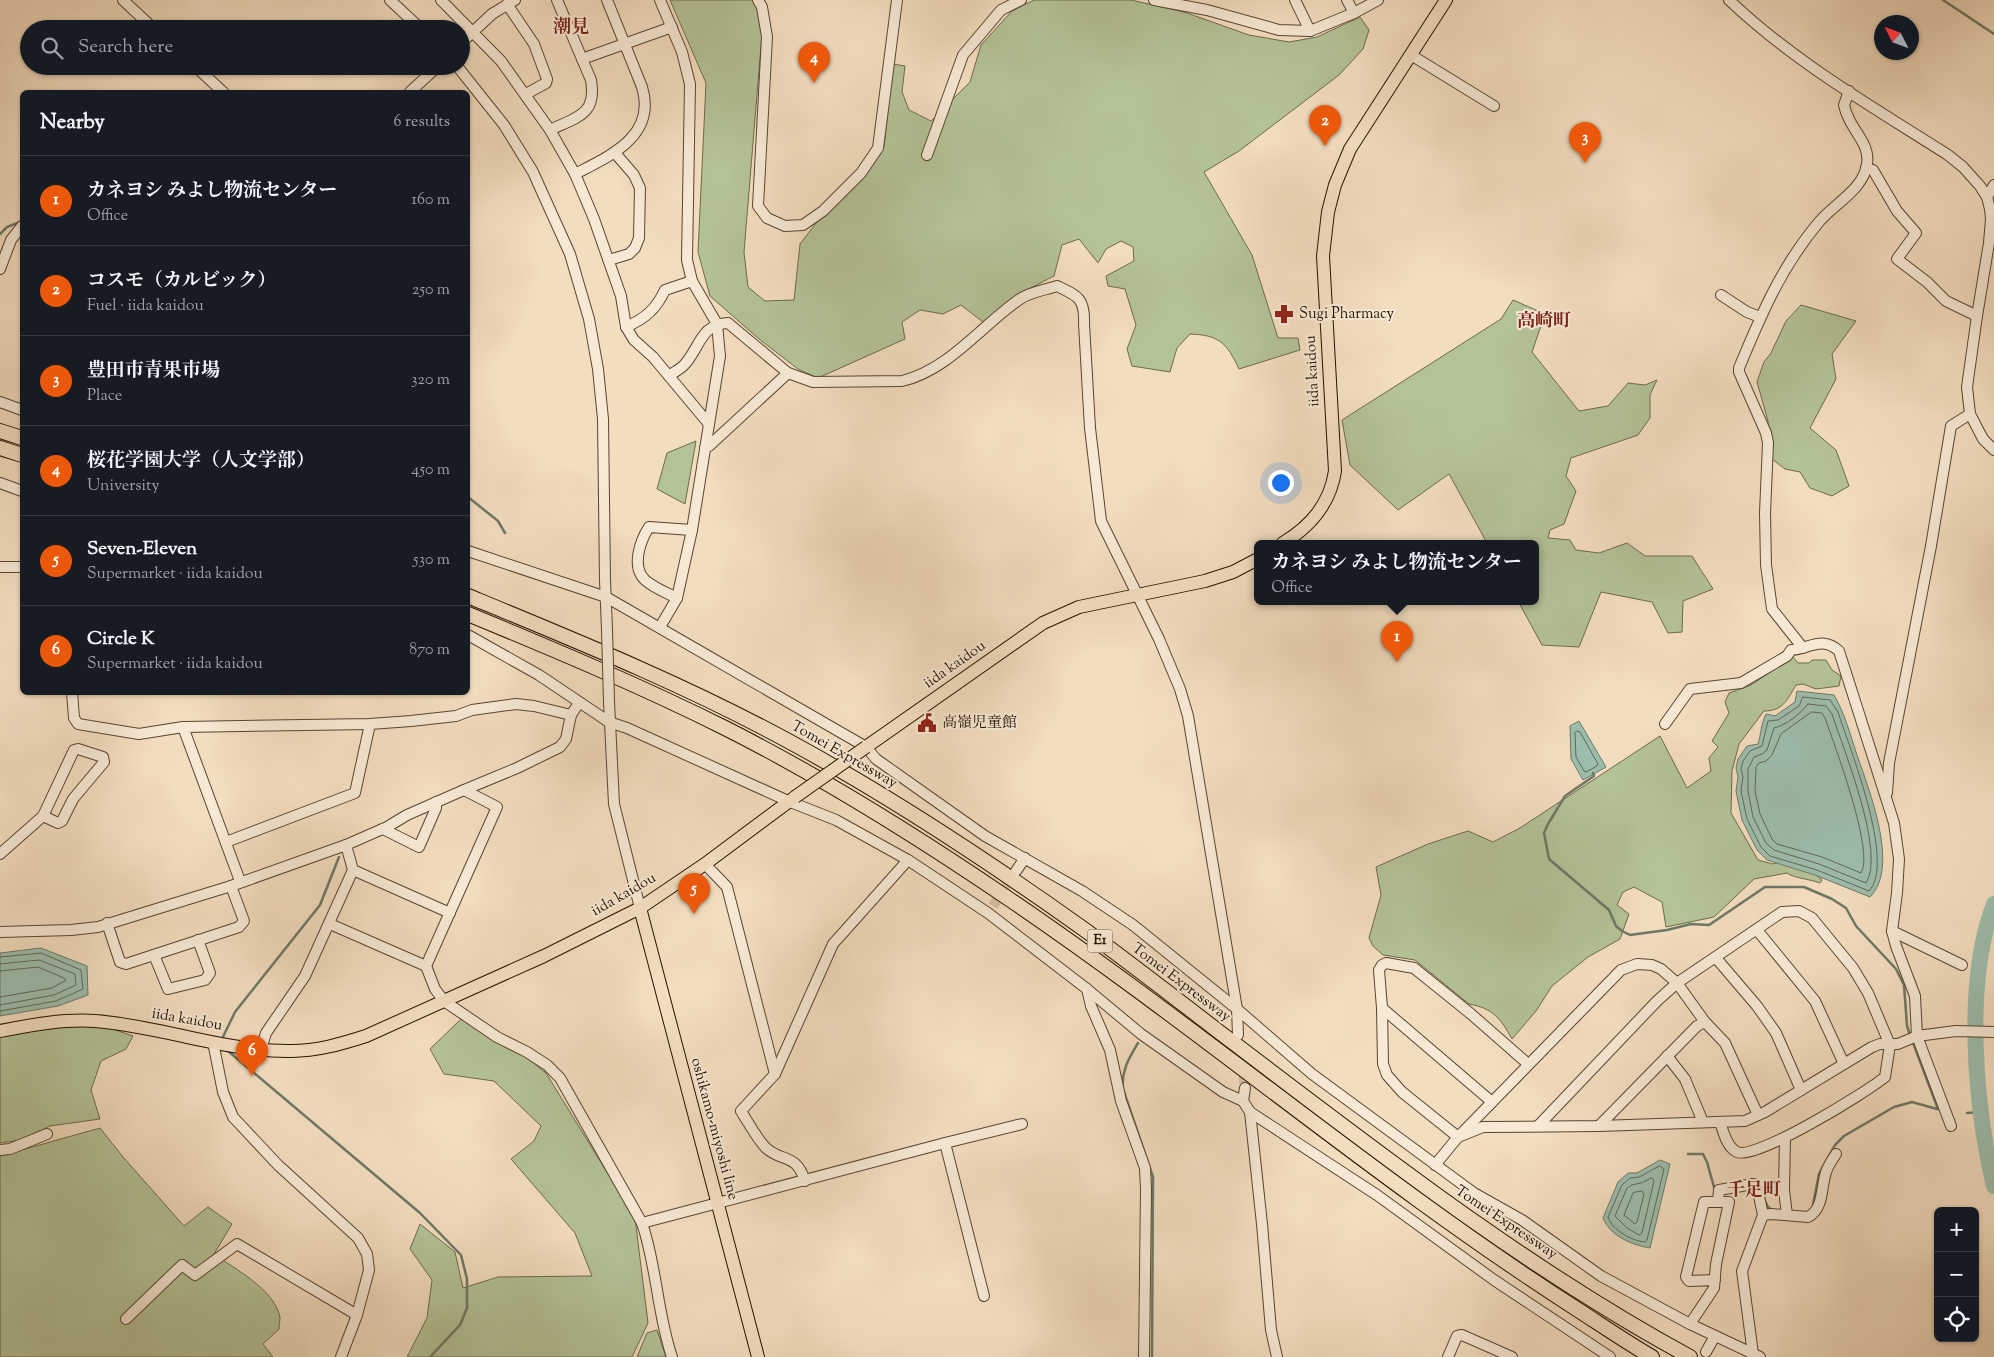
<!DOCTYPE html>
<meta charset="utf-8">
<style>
body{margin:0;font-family:"Sorts Mill Goudy","Noto Serif JP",serif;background:#20242c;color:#f1f3f6}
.controls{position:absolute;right:15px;bottom:15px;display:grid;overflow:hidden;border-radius:8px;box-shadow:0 1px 4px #0004}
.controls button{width:45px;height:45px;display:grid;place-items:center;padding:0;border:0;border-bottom:1px solid #363941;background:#171b24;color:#f1f3f6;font:25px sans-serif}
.compass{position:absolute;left:1874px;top:15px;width:45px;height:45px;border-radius:50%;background:#171b24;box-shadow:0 1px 4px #0004;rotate:312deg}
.you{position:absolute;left:1280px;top:482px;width:18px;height:18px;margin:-12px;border:4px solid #fff;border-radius:50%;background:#1a73e8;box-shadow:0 0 0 8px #1a73e833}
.badge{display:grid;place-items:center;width:32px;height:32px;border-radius:50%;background:#ea580c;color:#fff;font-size:16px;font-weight:700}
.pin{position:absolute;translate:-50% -41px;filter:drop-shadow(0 1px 2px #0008)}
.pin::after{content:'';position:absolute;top:26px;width:18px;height:15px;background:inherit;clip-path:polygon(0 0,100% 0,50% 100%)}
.popup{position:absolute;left:1254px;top:540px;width:285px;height:65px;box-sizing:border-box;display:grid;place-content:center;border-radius:8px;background:#171b24;filter:drop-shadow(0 1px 4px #0005);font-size:16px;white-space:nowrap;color:#9ea1a6}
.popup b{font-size:19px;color:#f1f3f6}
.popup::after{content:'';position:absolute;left:50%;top:100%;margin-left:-10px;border:10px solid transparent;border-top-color:#171b24}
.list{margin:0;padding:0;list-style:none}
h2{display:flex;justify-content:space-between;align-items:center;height:65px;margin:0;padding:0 20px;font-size:21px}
h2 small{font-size:16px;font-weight:400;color:#9ea1a6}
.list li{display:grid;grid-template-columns:32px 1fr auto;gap:15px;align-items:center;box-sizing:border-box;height:90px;padding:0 20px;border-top:1px solid #363941}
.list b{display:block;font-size:19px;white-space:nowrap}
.list p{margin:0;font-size:16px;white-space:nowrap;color:#9ea1a6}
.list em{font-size:16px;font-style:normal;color:#9ea1a6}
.icon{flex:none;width:28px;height:28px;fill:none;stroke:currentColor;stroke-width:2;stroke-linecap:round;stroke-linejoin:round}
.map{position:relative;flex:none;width:1994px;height:1357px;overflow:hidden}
.search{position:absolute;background:#171b24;box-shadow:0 1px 4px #0004;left:20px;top:20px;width:450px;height:55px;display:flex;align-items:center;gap:12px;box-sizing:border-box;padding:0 18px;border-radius:28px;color:#9ea1a6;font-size:19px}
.panel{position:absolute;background:#171b24;box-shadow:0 1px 4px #0004;left:20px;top:90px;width:450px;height:605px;border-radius:8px}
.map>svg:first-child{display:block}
.green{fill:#b4c297;stroke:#6c6a4c}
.water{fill:#9dbdac;stroke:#6d7867}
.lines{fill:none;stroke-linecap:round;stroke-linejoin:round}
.shore{stroke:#606756;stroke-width:1}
.stream{stroke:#6d7867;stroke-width:2.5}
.river{stroke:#9dbdac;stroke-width:16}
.minor-tunnel{stroke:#d4bea2;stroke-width:10;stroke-dasharray:10 5;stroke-linecap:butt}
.minor-casing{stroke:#584430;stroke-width:12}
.major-casing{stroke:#241100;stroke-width:14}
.highway-casing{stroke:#241100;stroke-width:16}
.minor{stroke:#f7e9d5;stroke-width:10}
.major{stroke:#f3ddbf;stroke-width:12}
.highway{stroke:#f3ddbf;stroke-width:14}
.minor-bridge-casing{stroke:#584430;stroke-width:12;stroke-linecap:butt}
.major-bridge-casing{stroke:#241100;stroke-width:14;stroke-linecap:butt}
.minor-bridge{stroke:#f7e9d5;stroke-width:10}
.major-bridge{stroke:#f3ddbf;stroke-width:12}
.labels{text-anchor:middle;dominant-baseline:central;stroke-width:4;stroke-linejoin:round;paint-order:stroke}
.shield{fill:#f7e9d5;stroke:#635240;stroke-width:1}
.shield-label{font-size:14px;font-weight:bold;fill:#241100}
.poi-label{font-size:15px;fill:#241100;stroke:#f7e9d5;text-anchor:start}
.street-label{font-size:15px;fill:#241100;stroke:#f7e9d5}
.quarter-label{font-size:18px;font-weight:bold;fill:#7a1f14;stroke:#f7e9d5}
</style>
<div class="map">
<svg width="1994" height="1357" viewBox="0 0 1994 1357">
<rect width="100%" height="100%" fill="#f3ddbf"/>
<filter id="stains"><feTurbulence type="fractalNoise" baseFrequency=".004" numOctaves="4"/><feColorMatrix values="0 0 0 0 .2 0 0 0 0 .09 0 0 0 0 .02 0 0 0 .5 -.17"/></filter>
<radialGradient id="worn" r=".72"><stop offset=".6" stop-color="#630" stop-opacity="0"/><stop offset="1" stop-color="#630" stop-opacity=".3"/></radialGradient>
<g class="green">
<path d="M670 0H754L759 8 762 34 744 252 748 287 765 301 794 300 800 244 820 218 866 174 884 147 893 64 905 66 902 92 909 110 931 121 970 82 981 45 1012 11 1034 0H1131L1184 12 1249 35 1289 42 1317 37 1360 17 1369 30 1363 49 1339 75 1239 151 1204 172 1252 255 1278 338H1298L1300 350 1239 369C1227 343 1219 335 1190 334L1177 348 1170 372 1132 366 1127 349 1136 325 1125 289 1108 286 1106 276 1134 261 1133 247 1121 241 1106 249 1098 263 1079 239 1062 245 1054 276 1019 294 983 322 961 305 943 314 920 310 902 322 905 339 818 378 798 369 759 339 710 296 698 252 706 83Z"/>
<path d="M1513 300 1545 314 1532 352 1579 411 1608 406 1628 383 1645 385 1657 380 1650 395V418L1638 435 1571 458 1566 476 1576 491 1564 524 1550 530 1548 538 1570 540 1576 550 1599 553 1627 543 1645 556H1692L1713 589 1683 601 1682 632 1668 633 1652 602 1601 592 1579 647 1542 645 1518 601H1536V543H1487L1449 474 1398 510 1350 465 1342 420 1501 319Z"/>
<path d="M1801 305 1856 321 1832 354 1836 379 1810 428 1836 450 1849 486 1832 496 1810 488 1800 472 1785 469 1772 459 1768 421 1757 382 1764 362 1771 353 1786 321Z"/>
<path d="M696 441 685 504 657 489 667 453Z"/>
<path d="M1793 657 1798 663H1809L1812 660H1826L1832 670 1841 676 1839 686 1816 689 1803 684 1796 685C1787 700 1783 711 1764 711L1739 744 1732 771 1731 813 1758 860 1773 864 1795 857 1822 880 1820 883C1810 879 1793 878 1787 873L1754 879 1714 917 1666 927 1662 902 1634 887 1623 892 1617 905 1629 914 1620 939 1588 957 1552 986 1536 1011 1512 1039C1501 1019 1493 1008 1469 1004L1415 960 1383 955 1373 946 1369 938 1381 895 1376 867 1428 844 1468 831 1493 842 1520 828 1660 736 1687 788 1711 771 1709 758 1718 747 1712 741 1729 713 1725 702 1729 693 1751 685Z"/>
<path d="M461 1019 489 1027 546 1073 635 1218 648 1323 632 1357H407L427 1318 432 1280 410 1249 420 1224 455 1252 463 1288 498 1277 592 1276 575 1233 511 1159 534 1141 541 1126 494 1081 444 1074 430 1049Z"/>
<path d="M17 1023 107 1027 133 1036 126 1049 101 1061 91 1090 100 1119 50 1126 20 1140 0 1143V1027Z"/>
<path d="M100 1128 123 1157 184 1226 208 1207 232 1224 214 1254C235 1269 274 1289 280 1317 280 1320 279 1325 279 1329L263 1344 273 1357H0V1156Z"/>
<path d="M657 1330 666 1357H637L647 1333Z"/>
</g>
<g class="water">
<path d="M1797 691 1834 695C1845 714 1850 734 1857 755 1869 790 1900 867 1870 897L1815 875 1767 860 1757 850 1742 820 1736 791 1738 777 1736 768 1738 759 1747 746 1758 744C1761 734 1761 724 1766 714L1775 716 1795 702Z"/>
<path d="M1579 721 1606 767 1583 780 1571 759 1570 726Z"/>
<path d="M41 948 87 966 88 995 58 1006 0 1016V953Z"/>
<path d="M1660 1160 1670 1164 1650 1248C1632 1245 1610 1236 1603 1218L1618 1182 1628 1173H1637Z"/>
</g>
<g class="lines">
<g class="shore">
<path d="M1803 697 1830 700 1838 712C1849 747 1896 862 1869 891L1817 870 1770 856 1761 847 1747 819 1741 791 1743 777 1741 769 1743 761 1750 751 1762 746 1768 721 1778 720 1799 706Z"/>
<path d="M1808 704 1826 706 1832 714C1843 748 1886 853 1866 883L1819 864 1774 850 1766 843 1753 817 1748 791V769L1754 757 1762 754 1767 750 1774 728C1787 725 1800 714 1808 704Z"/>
<path d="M1812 712 1822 713 1825 718C1834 744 1875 852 1861 873L1822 857 1777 844 1772 839 1760 814 1755 791 1756 767 1759 763 1766 761 1772 755 1781 734Z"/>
<path d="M1577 731 1580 732 1598 764 1597 766 1586 772 1584 771 1576 757 1575 733Z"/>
<path d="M0 957 41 953 81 970 83 989 56 1001 0 1011"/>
<path d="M0 964 39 960 75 974 76 985 54 995 0 1005"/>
<path d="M0 971 38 967 64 978 66 980 52 988 0 997"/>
<path d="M1660 1166 1664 1169 1647 1240 1645 1242C1632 1241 1612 1230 1608 1217L1622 1185 1630 1178 1639 1177Z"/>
<path d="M1652 1178 1654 1181 1642 1233 1639 1235 1627 1228 1615 1216 1627 1188 1632 1185 1641 1183Z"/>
<path d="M1636 1192 1642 1191 1644 1194 1637 1222 1635 1224 1624 1215 1633 1193Z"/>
</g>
<g class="stream">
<path d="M1943 0 1994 34"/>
<path d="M0 234 7 227 20 222"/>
<path d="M468 497 498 521 505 533"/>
<path d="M1593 773 1594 776 1565 796 1548 824 1544 833 1549 859 1609 910 1616 926 1622 931 1630 935 1667 930 1691 924 1709 925 1765 887H1804L1832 899 1846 908 1856 926 1896 969 1904 985 1907 1026 1910 1035"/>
<path d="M222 1039 235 1012 320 905 339 857"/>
<path d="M1912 1040 1938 1109"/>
<path d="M1138 1043C1129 1058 1121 1071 1123 1089L1153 1177 1152 1357"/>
<path d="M228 1051 420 1213 461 1255 467 1279V1308L460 1325 430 1357"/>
<path d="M1967 1113 1981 1112"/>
<path d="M1688 1154H1703L1707 1162 1714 1187H1718"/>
<path d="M1764 1199 1768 1207 1772 1210"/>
<path d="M1813 1205 1819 1174 1835 1145 1844 1136 1894 1107 1912 1102 1937 1109"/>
</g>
<path class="river" d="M1994 904C1964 982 1975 1106 1994 1186"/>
<g class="minor-tunnel">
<path d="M993 906 1014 874"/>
<path d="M1239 1044 1245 1088"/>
</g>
<g class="minor-casing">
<g id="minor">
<path d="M123 0 154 29"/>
<path d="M390 0 421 29"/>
<path d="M441 0 501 61 550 130 575 174 594 219 621 296 626 327 634 340 653 357 709 424"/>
<path d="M660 0 682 52 690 84 687 260 692 281 717 324 720 356 692 530 677 598 660 627"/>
<path d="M758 0 762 7 767 37 758 206 767 218 785 226 803 225 823 211 861 173 878 148 897 0"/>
<path d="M1154 0 1207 10 1279 30 1310 31 1354 13 1378 0"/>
<path d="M1295 0 1310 31"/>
<path d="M1347 0 1354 13"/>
<path d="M1729 0C1794 62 1873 107 1948 155L1963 167 1980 186 1987 197 1990 209 1991 219 1989 243 1977 316 1967 387 1970 414 1983 439 1994 450"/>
<path d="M507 4 534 44 547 79 546 83 526 94"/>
<path d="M461 43 492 14 515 0"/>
<path d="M1411 55 1494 106"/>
<path d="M582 59 672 27"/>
<path d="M195 66 223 92"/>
<path d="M457 66 504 125 533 172 570 254 589 319 598 369 603 419 605 580 607 630"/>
<path d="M410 92 438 66"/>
<path d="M550 130C577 117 597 115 591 80L557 0"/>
<path d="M927 155 963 55 1001 10 1021 0"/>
<path d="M1866 168 1873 170 1897 211 1916 233 1897 259 1927 282 1946 301 1977 316"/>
<path d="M575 174C610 156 657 136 642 87L607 0"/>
<path d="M1987 197 1994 185"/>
<path d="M609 260 629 254 635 248 639 238 640 188 634 175 615 153"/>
<path d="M0 269 11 240 22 226"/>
<path d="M1721 295 1747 312 1760 317"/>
<path d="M626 327C646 318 656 309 665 290L692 281"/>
<path d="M669 376C674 372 681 369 685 364 700 347 701 324 728 323L788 373 813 382 902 381C949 370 982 325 1020 299 1030 292 1045 290 1057 286 1078 296 1085 298 1084 324L1090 428 1101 521 1159 639 1180 689 1188 716 1237 1009 1238 1035"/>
<path d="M0 402 22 410"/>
<path d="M705 448 709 446 788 373"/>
<path d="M0 483 22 491"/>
<path d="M468 551 606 597 866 747 876 759 985 836 1082 891 1133 925 1237 1009 1312 1074 1474 1193 1522 1220 1601 1276 1690 1324 1760 1357"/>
<path d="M0 567H22"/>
<path d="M677 598C667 593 654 588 645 580 631 567 640 541 649 527L692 530"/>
<path d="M468 635 539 675 609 722 627 728 788 801 836 820 908 860 988 913 1087 989 1141 1034 1223 1092 1243 1101 1250 1112 1262 1224 1271 1330 1277 1357"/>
<path d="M1803 648 1772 609 1766 565 1765 513 1768 443 1766 433 1739 372V368C1761 315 1781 267 1819 222 1834 204 1864 189 1867 164 1870 146 1856 134 1849 119 1847 115 1845 110 1844 105L1849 91"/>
<path d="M72 692 74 718 78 724 139 734 183 727"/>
<path d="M609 702 614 804 640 908"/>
<path d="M1665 724 1690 689 1741 683 1787 656 1791 650C1809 649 1822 635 1839 651L1894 823 1899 859 1897 893 1892 931 1896 946 1915 996 1917 1036 1951 1126"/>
<path d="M1887 793 1889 763 1931 546 1951 426 1970 414"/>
<path d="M383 829 419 847 436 808V802"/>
<path d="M226 842 355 793 370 724"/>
<path d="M0 854 43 816 74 750 78 749 103 757 104 762 73 799 62 821 58 823 43 816"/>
<path d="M705 864 727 887 775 1074"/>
<path d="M353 870 450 913"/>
<path d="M1016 871 1025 858"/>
<path d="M240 881 183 727 370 724 411 721 456 716 472 710 516 704 534 706 571 715"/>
<path d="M107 923 120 962 126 964 239 927 244 921 231 886"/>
<path d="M330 924 426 966 435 989 444 1001 497 1037 527 1052 547 1065 560 1078 642 1223C657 1267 657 1313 672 1357"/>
<path d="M1757 930 1815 1001 1844 1064"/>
<path d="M1892 931 1962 965"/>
<path d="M0 932 71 930 98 927 231 886 346 845 387 827 407 815 464 790 517 768 560 747 566 739 571 715 579 703"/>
<path d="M154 955 168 989 205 980 210 973 198 940"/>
<path d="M1716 958 1757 1006 1776 1033 1801 1090"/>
<path d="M426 966 497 807 464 790"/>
<path d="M1087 989 1091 1006 1110 1050 1121 1101 1145 1168 1146 1189 1144 1357"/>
<path d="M1382 1008 1492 1102"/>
<path d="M213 1042 223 1092 233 1117 278 1165 358 1238 367 1254 369 1270 357 1315 341 1357"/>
<path d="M261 1049 266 1033 305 976 353 870 346 845"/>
<path d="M1667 1056 1685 1079 1703 1122"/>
<path d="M1243 1101 1245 1088"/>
<path d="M1250 1112 1377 1195 1494 1280 1610 1357"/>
<path d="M1538 1126 1657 1001 1677 983 1782 912 1799 911 1812 918 1853 968 1868 993 1890 1045 1885 1077C1867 1092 1755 1161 1737 1152 1727 1148 1723 1131 1720 1122"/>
<path d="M1599 1126 1697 1026 1705 1022"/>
<path d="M1458 1137 1483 1127 1599 1126 1745 1121 1765 1112 1872 1047 1880 1044H1898L1917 1036 1956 1031 1994 1032"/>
<path d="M1458 1137 1402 1092 1387 1075 1383 1064 1382 1008 1379 970 1382 965 1386 963 1414 968 1471 1014 1528 1064"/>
<path d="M1785 1138 1784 1190 1787 1215"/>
<path d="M945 1143 984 1296"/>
<path d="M0 1150 10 1149 47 1134"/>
<path d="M1435 1165 1458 1137 1621 970 1637 964 1652 965 1661 969 1677 983 1705 1022 1725 1043 1758 1115"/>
<path d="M805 1181C796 1152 781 1163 765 1147 756 1137 748 1122 741 1111L775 1074 833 944 908 860"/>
<path d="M1718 1202 1719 1190 1753 1184 1759 1196 1763 1215 1742 1271 1753 1354"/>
<path d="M1763 1215 1771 1214 1808 1217C1824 1209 1821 1187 1826 1172 1828 1166 1832 1160 1836 1154"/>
<path d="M642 1223 945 1143 1022 1124"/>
<path d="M126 1319 182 1265 195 1275 237 1244 357 1315"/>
<path d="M1690 1324 1714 1288 1716 1264 1729 1202H1704L1686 1277 1689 1281 1715 1280"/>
<path d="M1706 1352 1715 1336"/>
<path d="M1448 1357 1457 1336 1462 1335 1512 1357"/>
</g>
</g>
<g class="major-casing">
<g id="major">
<path d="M1283 543C1311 526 1330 504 1335 471L1323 256 1328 212 1335 185 1350 149 1446 0"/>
<path d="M866 747 1043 623 1079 607 1205 581 1233 572 1258 559"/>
<path d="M640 908 758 1357"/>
<path d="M0 1031C31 1025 63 1019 95 1021 161 1026 225 1052 291 1051 317 1051 341 1044 366 1036L544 956 640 908 705 864 795 797"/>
</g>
</g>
<g class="highway-casing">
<g id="highway">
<path d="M0 431 22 438"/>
<path d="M0 448 22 455"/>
<path d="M468 596C577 641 688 686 792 743 893 798 991 863 1085 930 1130 963 1174 997 1218 1031 1370 1146 1522 1266 1690 1357"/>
<path d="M468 614C555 650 641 686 725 728 824 778 918 837 1009 899 1202 1030 1379 1182 1575 1308 1600 1324 1626 1342 1652 1357"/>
</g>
</g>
<use href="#minor" class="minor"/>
<use href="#major" class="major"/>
<use href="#highway" class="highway"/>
<g class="minor-bridge-casing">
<path id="minor-bridge" d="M607 630 609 702"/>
</g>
<g class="major-bridge-casing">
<path id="major-bridge" d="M795 797 866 747"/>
</g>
<use href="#minor-bridge" class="minor-bridge"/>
<use href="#major-bridge" class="major-bridge"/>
</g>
<defs>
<g id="pharmacy-bare" transform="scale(1.5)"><path d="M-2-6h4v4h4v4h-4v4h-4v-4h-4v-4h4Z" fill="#8f2418" stroke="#f7e9d5" stroke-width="2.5" paint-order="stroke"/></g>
<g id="civic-bare" transform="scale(1.5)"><path d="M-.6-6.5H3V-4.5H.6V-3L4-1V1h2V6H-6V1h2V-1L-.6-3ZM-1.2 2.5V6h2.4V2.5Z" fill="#8f2418" stroke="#f7e9d5" stroke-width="2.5" paint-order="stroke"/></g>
</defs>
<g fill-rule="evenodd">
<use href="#pharmacy-bare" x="1284" y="314"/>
<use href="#civic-bare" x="927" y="723"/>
</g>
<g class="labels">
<rect class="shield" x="1087.5" y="929.5" width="25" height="23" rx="4"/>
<g class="shield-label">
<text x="1100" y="941">E1</text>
</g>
<g class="poi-label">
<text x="1299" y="314">Sugi Pharmacy</text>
<text x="942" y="723">高嶺児童館</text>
</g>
<g class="street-label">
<text transform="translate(1313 371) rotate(-93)">iida kaidou</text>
<text transform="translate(955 665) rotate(-35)">iida kaidou</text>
<text transform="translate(844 755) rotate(30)">Tomei Expressway</text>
<text transform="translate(624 895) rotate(-30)">iida kaidou</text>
<text transform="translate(1181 983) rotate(37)">Tomei Expressway</text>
<text transform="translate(187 1020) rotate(10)">iida kaidou</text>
<text transform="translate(714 1129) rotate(75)">oshikamo-miyoshi line</text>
<text transform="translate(1506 1223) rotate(34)">Tomei Expressway</text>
</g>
<g class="quarter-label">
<text x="571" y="28">潮見</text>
<text x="1544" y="322">高崎町</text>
<text x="1754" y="1191">千足町</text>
</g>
</g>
<rect width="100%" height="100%" filter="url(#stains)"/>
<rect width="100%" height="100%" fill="url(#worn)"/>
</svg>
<div class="controls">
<button>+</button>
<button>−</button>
<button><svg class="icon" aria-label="locate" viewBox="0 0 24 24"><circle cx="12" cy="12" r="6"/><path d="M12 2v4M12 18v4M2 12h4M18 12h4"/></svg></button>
</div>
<svg class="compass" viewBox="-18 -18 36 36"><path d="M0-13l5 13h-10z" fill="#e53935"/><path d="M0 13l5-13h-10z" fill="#9ea1a6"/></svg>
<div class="you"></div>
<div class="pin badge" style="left:1397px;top:662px">1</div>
<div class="popup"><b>カネヨシ みよし物流センター</b>Office</div>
<div class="pin badge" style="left:1325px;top:146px">2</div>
<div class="pin badge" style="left:1585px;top:163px">3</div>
<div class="pin badge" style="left:814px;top:83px">4</div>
<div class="pin badge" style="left:694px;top:914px">5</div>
<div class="pin badge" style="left:252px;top:1076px">6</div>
<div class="search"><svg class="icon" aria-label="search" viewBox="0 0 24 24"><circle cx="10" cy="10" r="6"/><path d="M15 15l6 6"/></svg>Search here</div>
<section class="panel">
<h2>Nearby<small>6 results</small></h2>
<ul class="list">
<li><span class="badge">1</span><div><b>カネヨシ みよし物流センター</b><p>Office</p></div><em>160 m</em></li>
<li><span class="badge">2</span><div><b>コスモ（カルビック）</b><p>Fuel · iida kaidou</p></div><em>250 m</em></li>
<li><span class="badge">3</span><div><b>豊田市青果市場</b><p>Place</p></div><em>320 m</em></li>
<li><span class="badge">4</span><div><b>桜花学園大学（人文学部）</b><p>University</p></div><em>450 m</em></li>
<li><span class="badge">5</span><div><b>Seven-Eleven</b><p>Supermarket · iida kaidou</p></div><em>530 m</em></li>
<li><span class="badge">6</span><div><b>Circle K</b><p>Supermarket · iida kaidou</p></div><em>870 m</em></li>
</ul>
</section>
</div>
